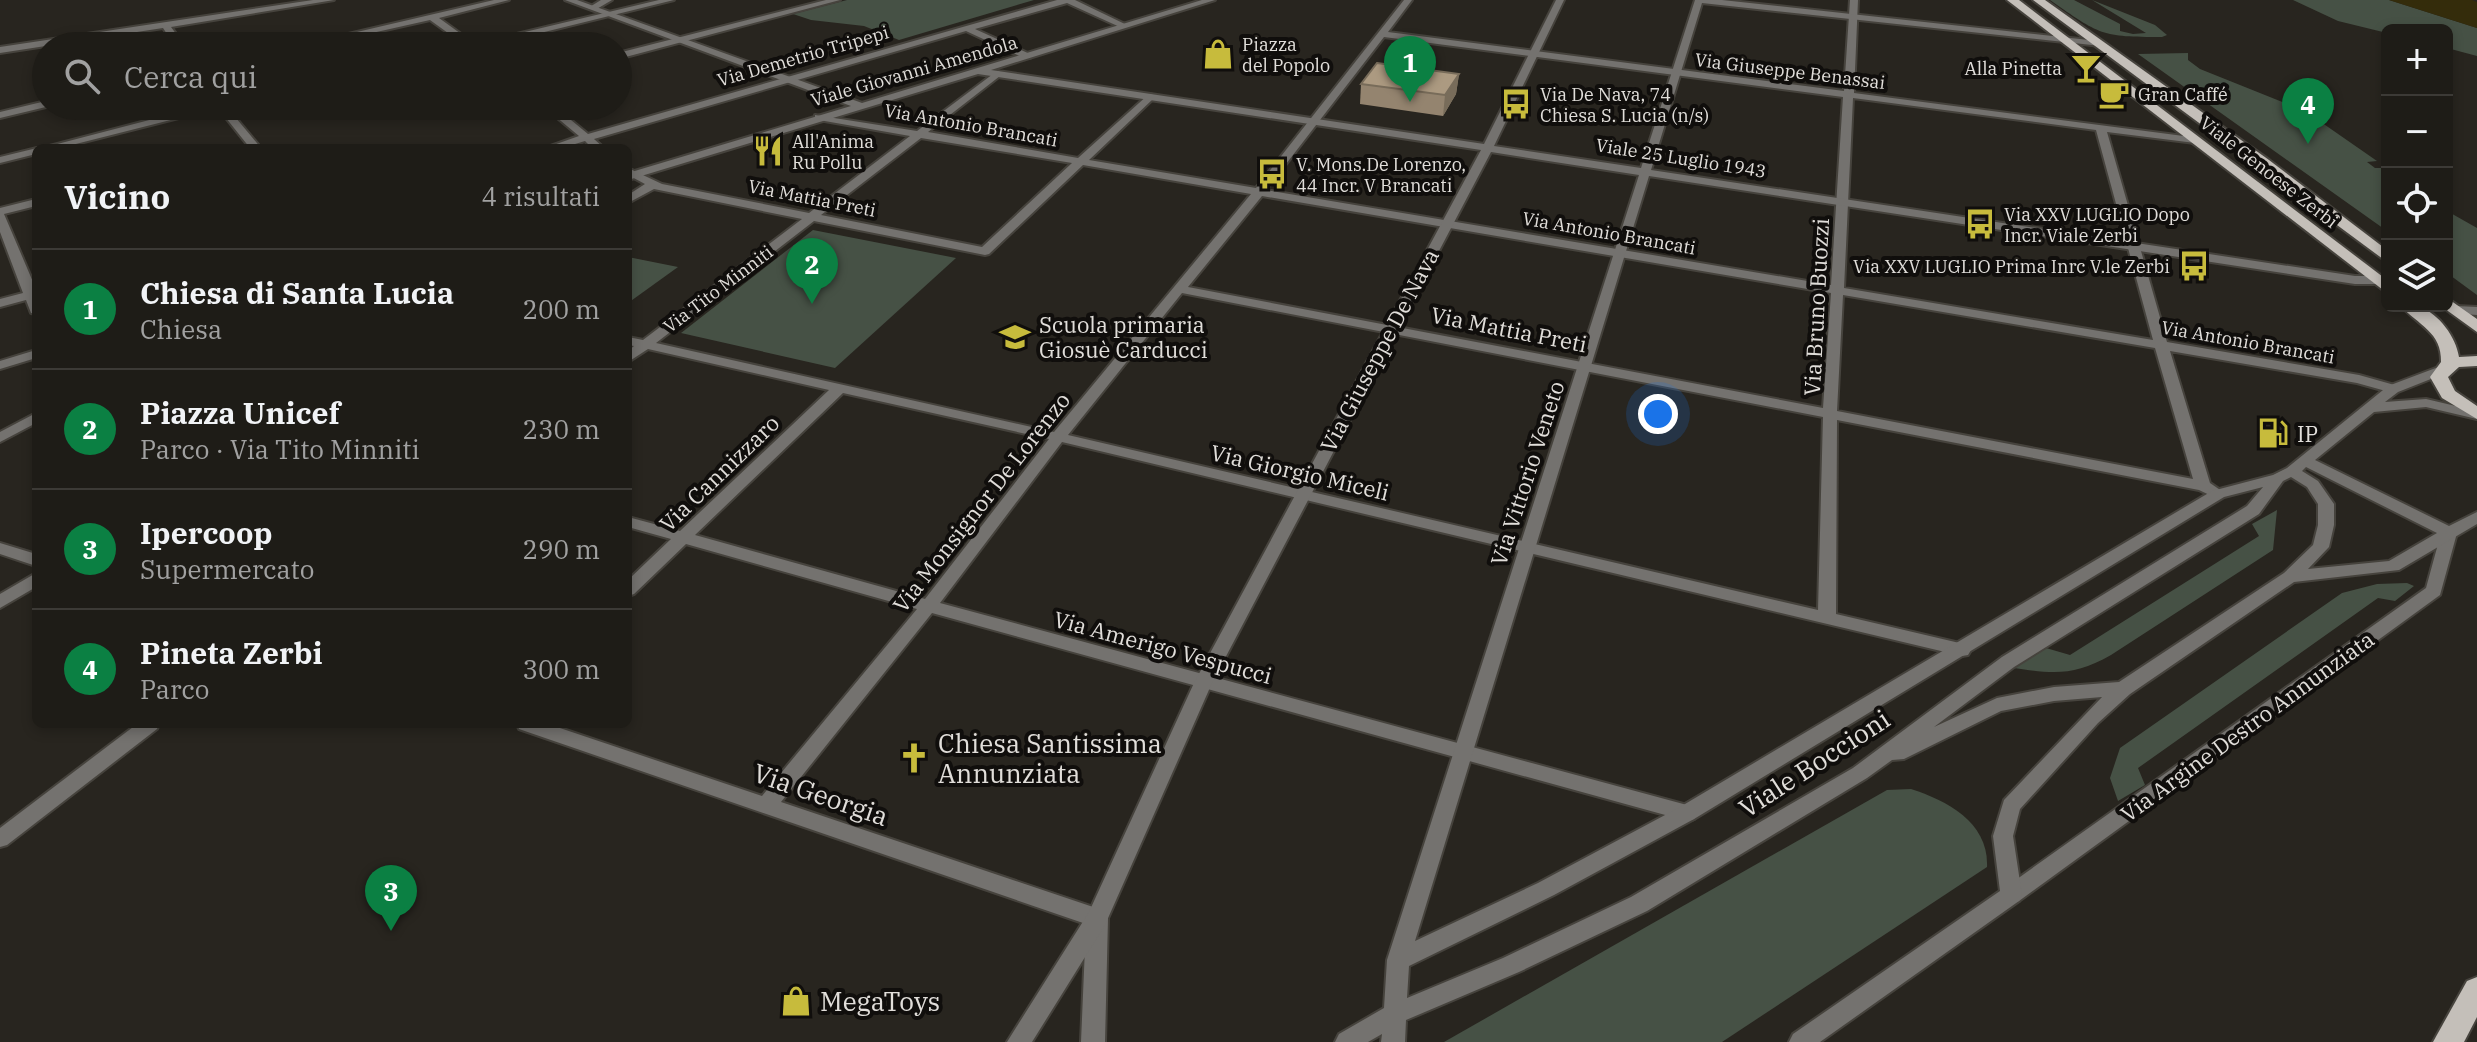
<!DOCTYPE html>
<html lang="it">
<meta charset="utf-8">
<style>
body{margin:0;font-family:"IBM Plex Serif",serif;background:#262520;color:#f1f3f6}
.controls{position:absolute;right:24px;top:24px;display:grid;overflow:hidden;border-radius:12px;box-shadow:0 4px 12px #0003}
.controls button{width:72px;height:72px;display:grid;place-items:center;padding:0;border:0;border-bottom:2px solid #3c3a36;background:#1e1c17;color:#f1f3f6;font:40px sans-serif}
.you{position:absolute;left:1658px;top:414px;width:28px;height:28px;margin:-20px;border:6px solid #fff;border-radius:50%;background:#1a73e8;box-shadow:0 0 0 12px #1a73e833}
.badge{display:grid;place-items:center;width:52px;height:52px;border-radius:50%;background:#0b8043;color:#fff;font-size:26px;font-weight:700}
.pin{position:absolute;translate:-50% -66px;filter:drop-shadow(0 2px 4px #0008)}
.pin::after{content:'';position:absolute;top:42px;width:28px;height:24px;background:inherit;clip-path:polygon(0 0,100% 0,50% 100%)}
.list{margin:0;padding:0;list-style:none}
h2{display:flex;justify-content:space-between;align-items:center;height:104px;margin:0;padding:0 32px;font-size:34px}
h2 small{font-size:26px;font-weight:400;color:#a1a1a1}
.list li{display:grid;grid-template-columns:52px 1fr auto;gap:24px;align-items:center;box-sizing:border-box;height:120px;padding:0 32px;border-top:2px solid #3c3a36}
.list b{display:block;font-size:30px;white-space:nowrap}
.list p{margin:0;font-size:26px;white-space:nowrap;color:#a1a1a1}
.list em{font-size:26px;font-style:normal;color:#a1a1a1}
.icon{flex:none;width:44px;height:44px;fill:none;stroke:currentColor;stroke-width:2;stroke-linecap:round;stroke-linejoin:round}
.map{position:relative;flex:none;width:2477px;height:1042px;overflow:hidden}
.search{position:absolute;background:#1e1c17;box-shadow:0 4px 12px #0003;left:32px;top:32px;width:600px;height:88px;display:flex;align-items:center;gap:20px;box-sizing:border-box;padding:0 28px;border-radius:44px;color:#a1a1a1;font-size:30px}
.panel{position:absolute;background:#1e1c17;box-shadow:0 4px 12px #0003;left:32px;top:144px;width:600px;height:584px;border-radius:12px}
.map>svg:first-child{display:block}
.green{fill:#465145}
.sand{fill:#342c0b}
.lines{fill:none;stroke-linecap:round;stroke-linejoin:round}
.minor-casing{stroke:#46433d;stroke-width:4}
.tertiary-casing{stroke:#46433d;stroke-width:4}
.primary-casing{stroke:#46433d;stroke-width:4}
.minor{fill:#74726f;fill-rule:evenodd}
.tertiary{fill:#74726f;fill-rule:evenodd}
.primary{fill:#c4bfb9;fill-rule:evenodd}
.wall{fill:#94846f}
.shaded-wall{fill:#786c5a}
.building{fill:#ac9a81;stroke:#786c5a;stroke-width:2}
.labels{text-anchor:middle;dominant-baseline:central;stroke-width:8;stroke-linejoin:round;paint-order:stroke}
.far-poi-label{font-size:18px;fill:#e1deda;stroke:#100e0c;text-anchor:start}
.far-street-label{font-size:18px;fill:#e1deda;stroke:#100e0c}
.street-label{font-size:22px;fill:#e1deda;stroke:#100e0c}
.poi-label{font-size:22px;fill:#e1deda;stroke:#100e0c;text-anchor:start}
.near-poi-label{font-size:26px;fill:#e1deda;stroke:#100e0c;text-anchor:start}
.near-street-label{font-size:26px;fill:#e1deda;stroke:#100e0c}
</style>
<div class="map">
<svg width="2477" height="1042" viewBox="0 0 2477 1042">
<rect width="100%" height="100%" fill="#28251f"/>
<g class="green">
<path d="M847 0H1034L899 40 864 26 811 20 793 14Z"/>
<path d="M2050 0H2074L2120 24V31L2133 34 2146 33 2092 0 2155 25 2167 35 2162 37C2101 37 2100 35 2050 0Z"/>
<path d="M2293 0H2389L2477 28V56L2447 48V30H2387V33L2338 21Z"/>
<path d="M2188 53V60L2200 69 2305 111 2377 161 2367 162 2375 168H2387V231L2138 54Z"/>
<path d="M2447 211 2477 228V295L2447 273Z"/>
<path d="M813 230 956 258 835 368 681 333Z"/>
<path d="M628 257 678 267 628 303Z"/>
<path d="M2277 510 2273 550 2111 655C2074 676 2055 674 2014 668L2046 648 2070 655 2259 536 2252 524Z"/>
<path d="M2407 583 2414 586 2395 601 2378 598 2138 768 2145 785 2118 801 2110 778 2120 748 2342 593 2377 584Z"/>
<path d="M1911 789C1948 801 1989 823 1987 867L1722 1042H1444L1887 790Z"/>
</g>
<path class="sand" d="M2389 0H2472L2477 2V28Z"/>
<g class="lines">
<g class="minor-casing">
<g id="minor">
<path d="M313 0H334L171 27 185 46H175L163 28 0 53V47Z"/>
<path d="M494 0H509L439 18 475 44 659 0H674L488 46H466L430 20 314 46H297Z"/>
<path d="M601 0H612L595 10 588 8Z"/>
<path d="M826 0H840L618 59V53Z"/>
<path d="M1057 0H1075L1129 26 1122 28 1067 3 975 29 1030 54V58H1024L966 31 594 139 604 148H592L585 141 562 148H545L579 136 543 106H554L588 134Z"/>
<path d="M1404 0H1412L1388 32 1844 91 1850 0H1858L1854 93 2199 138 2200 140 2195 143 2107 132 2167 342 2359 375 2398 386 2400 389 2393 393 2357 383 2170 351 2210 483 2226 494 2218 499 2199 490 1837 420 1836 614 1968 645 1971 650 1968 655 1962 656 1062 442 940 603 1687 805 1694 807 1697 813 1694 819 1687 821 932 613 781 802 1105 911 1108 918 1105 1042H1081L1086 924 519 729 517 724H548L762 796 917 609 686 544 634 594 628 596V580L671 539 628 527V517L680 531 829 390 648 349 628 362V351L634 346 628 345V337L643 340 802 219 654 189 628 203V195L645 184 628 175V168L662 184 809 213 910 136 819 120 815 119V115L917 131 997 71 1000 72V76L928 132 1078 158 1149 94 1153 95V99L1089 160 1256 188ZM1384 37 1843 97 1831 285 1266 190ZM1853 98 2096 130 2153 340 1844 288ZM921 138 1072 163 982 247 821 215ZM1083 165 1251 194 1054 432 656 343 814 221 985 255 989 254ZM1262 196 1831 293 1823 408 1188 287ZM1182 293 1823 417 1818 610 1068 435ZM1843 295 2155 348 2193 479 1837 411ZM843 393 1049 439 925 599 695 535Z"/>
<path d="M46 101V106H50L0 118V112Z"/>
<path d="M203 106H226L261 148H250L218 108 60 148H42Z"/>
<path d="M37 148 36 154 0 163V157Z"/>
<path d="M36 199V206L4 214 36 289V314L31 313 26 300 0 307V299L23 293 0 232V208Z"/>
<path d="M2456 306 2477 307V315L2451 313V307Z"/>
<path d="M36 413V423L0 442V432Z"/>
<path d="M2449 528 2457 533 2440 595 2019 901 2011 904 2003 901 2000 895 2003 889 2426 588 2441 533Z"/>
<path d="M0 543 36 554V566L0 554Z"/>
<path d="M36 573V587L0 608V594Z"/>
<path d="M137 724H159L157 729 7 845 0 847V828Z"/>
</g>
</g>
<g class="tertiary-casing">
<g id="tertiary">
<path d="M565 0H577L862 103 1202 0H1215L991 70 1484 144 1556 0H1564L1494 146 1641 168 1695 0H1722L2098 41 2103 44 2101 46 1702 3 1651 170 2355 276H2376L2382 280 2376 284H2355L1649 176 1415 941 1538 883 1680 807 2212 491 2273 475 2287 468 2388 386 2441 366 2446 367 2448 370 2446 373 2398 392 2385 402 2426 399 2477 411V419L2426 407 2374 412 2315 460 2449 526 2477 512V524L2399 570 2294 582 2130 694 2098 723 2020 809 2013 836 2022 895 2019 901 1820 1042H1789L1793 1034 2000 891 1993 836 2004 800 2102 697 2054 701 2001 711 1904 759 1892 760 1867 778 1647 911 1519 972 1406 1020 1405 1042H1381L1382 1034 1368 1042H1335L1339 1034 1384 1008 1387 960 1639 175 1491 152 1212 683 1105 925 1032 1042H1007L1089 912 1194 683 1481 150 978 74 628 180V173L851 106ZM2306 467 2437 533 2389 561 2308 569 2329 547 2334 525V504L2318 481 2302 471ZM2291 477 2307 487 2318 504V525L2313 545 2284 573 2119 682 2054 687 1997 698 1934 727 2014 667 2259 514 2283 481ZM2263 487 2247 506 2002 657 1853 768 1631 897 1503 958 1407 998 1409 966 1554 895 1694 819 2224 497Z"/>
<path d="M36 350V358L0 369V361Z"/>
</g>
</g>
<g class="primary-casing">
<g id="primary">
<path d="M2007 0H2019L2387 280V293Z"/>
<path d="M2033 0H2045L2269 160 2387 250V262Z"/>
<path d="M2447 298 2477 319V332L2441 306H2447Z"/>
<path d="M2401 306C2407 306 2415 305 2420 307 2439 314 2456 337 2459 357L2477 356V366L2459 367 2448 377 2455 391 2477 406V419L2442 398 2430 377 2441 362C2442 332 2418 325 2401 306Z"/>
<path d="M2477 977V1017L2464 1042H2433L2467 981Z"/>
</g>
</g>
<use href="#minor" class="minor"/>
<use href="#tertiary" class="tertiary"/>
<use href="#primary" class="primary"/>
</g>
<path class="wall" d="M1459 74 1456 94 1443 116 1360 104 1361 84Z"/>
<path class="shaded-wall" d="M1459 74 1456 94 1443 116 1445 95Z"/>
<path class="building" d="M1377 63 1459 74 1445 95 1361 84Z"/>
<defs>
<g id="shop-bare" transform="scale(2.4)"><path d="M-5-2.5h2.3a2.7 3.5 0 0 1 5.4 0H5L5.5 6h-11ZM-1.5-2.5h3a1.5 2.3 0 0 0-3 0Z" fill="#c7bb3c" stroke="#100e0c" stroke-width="2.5" paint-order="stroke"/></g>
<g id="bar-bare" transform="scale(2.4)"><path d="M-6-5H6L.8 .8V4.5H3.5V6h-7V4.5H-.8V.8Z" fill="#c7bb3c" stroke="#100e0c" stroke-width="2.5" paint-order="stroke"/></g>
<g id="cafe-bare" transform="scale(2.4)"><path d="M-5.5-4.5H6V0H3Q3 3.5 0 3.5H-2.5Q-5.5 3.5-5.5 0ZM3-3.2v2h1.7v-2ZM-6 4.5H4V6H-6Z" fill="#c7bb3c" stroke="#100e0c" stroke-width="2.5" paint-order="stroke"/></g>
<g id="bus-bare" transform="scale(2.4)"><path d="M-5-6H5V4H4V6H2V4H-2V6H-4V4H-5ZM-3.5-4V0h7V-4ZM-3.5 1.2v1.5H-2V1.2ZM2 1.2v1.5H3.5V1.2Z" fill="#c7bb3c" stroke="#100e0c" stroke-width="2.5" paint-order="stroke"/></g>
<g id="restaurant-bare" transform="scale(2.4)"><path d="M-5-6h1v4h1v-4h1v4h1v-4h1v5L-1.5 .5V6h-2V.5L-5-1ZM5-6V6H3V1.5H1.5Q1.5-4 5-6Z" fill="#c7bb3c" stroke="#100e0c" stroke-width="2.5" paint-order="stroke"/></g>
<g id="school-bare" transform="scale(2.4)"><path d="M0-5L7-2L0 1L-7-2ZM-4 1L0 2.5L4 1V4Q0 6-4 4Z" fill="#c7bb3c" stroke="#100e0c" stroke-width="2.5" paint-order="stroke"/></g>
<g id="fuel-bare" transform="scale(2.4)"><path d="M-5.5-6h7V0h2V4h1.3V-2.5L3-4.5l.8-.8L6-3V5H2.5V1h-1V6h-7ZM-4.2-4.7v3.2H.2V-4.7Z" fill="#c7bb3c" stroke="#100e0c" stroke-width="2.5" paint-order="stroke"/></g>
<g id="church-bare" transform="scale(2.4)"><path d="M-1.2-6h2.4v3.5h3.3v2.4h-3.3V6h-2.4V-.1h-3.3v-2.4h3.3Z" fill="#c7bb3c" stroke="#100e0c" stroke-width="2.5" paint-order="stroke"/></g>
</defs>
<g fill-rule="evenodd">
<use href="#shop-bare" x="1218" y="54"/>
<use href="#bar-bare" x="2086" y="68"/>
<use href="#cafe-bare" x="2114" y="94"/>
<use href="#bus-bare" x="1516" y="104"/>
<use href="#restaurant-bare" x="768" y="151"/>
<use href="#bus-bare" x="1272" y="174"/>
<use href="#bus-bare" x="1980" y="224"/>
<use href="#bus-bare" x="2194" y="266"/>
<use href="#school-bare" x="1015" y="337"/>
<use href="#fuel-bare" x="2273" y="433"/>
<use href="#church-bare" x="914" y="758"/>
<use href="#shop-bare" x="796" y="1001"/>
</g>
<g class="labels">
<g class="far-poi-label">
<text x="1242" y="44">Piazza<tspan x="1242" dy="21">del Popolo</tspan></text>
<text x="2062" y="68" text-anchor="end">Alla Pinetta</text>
<text x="1540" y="94">Via De Nava, 74<tspan x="1540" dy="21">Chiesa S. Lucia (n/s)</tspan></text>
<text x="2138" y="94">Gran Caffé</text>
<text x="792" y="141">All'Anima<tspan x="792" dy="21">Ru Pollu</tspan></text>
<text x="1296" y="164">V. Mons.De Lorenzo,<tspan x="1296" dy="21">44 Incr. V Brancati</tspan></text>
<text x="2004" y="214">Via XXV LUGLIO Dopo<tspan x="2004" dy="21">Incr. Viale Zerbi</tspan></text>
<text x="2170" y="266" text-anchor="end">Via XXV LUGLIO Prima Inrc V.le Zerbi</text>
</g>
<g class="far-street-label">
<text transform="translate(803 56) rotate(-16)">Via Demetrio Tripepi</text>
<text transform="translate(914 71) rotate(-16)">Viale Giovanni Amendola</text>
<text transform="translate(1790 71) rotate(7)">Via Giuseppe Benassai</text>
<text transform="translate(971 125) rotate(10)">Via Antonio Brancati</text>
<text transform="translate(1681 158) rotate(9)">Viale 25 Luglio 1943</text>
<text transform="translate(2269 172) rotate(38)">Viale Genoese Zerbi</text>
<text transform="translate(812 198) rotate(11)">Via Mattia Preti</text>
<text transform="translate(1609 233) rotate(10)">Via Antonio Brancati</text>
<text transform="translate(718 289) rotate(-37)">Via Tito Minniti</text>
<text transform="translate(2248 342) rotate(10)">Via Antonio Brancati</text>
</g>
<g class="street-label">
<text transform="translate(1816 307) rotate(-87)">Via Bruno Buozzi</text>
<text transform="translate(1509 329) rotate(11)">Via Mattia Preti</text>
<text transform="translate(1379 350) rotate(-62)">Via Giuseppe De Nava</text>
<text transform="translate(1300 472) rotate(13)">Via Giorgio Miceli</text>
<text transform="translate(719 473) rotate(-44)">Via Cannizzaro</text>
<text transform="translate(1527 473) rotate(-72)">Via Vittorio Veneto</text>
<text transform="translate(981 502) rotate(-52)">Via Monsignor De Lorenzo</text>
<text transform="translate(1163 647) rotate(15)">Via Amerigo Vespucci</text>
<text transform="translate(2247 726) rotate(-36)">Via Argine Destro Annunziata</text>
</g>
<g class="poi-label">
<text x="1039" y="324">Scuola primaria<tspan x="1039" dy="25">Giosuè Carducci</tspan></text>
<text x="2297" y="433">IP</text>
</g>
<g class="near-poi-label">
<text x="938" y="743">Chiesa Santissima<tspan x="938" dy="30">Annunziata</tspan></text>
<text x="820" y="1001">MegaToys</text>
</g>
<g class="near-street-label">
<text transform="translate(1814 763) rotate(-33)">Viale Boccioni</text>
<text transform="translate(821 794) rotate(19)">Via Georgia</text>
</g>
</g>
</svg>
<div class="controls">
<button>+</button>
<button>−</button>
<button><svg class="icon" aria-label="locate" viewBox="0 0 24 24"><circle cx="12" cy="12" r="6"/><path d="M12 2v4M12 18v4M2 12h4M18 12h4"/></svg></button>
<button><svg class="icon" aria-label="layers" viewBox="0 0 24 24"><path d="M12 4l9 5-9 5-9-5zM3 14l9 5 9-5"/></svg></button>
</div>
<div class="you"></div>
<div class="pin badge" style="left:1410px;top:102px">1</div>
<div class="pin badge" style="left:812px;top:304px">2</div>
<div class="pin badge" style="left:391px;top:931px">3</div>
<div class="pin badge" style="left:2308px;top:144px">4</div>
<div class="search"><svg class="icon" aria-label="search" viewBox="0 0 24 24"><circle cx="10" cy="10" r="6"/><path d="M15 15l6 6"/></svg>Cerca qui</div>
<section class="panel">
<h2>Vicino<small>4 risultati</small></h2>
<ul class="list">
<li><span class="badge">1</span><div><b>Chiesa di Santa Lucia</b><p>Chiesa</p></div><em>200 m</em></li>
<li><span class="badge">2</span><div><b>Piazza Unicef</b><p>Parco · Via Tito Minniti</p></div><em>230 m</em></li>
<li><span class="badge">3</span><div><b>Ipercoop</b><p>Supermercato</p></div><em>290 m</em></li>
<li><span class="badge">4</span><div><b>Pineta Zerbi</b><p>Parco</p></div><em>300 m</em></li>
</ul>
</section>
</div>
